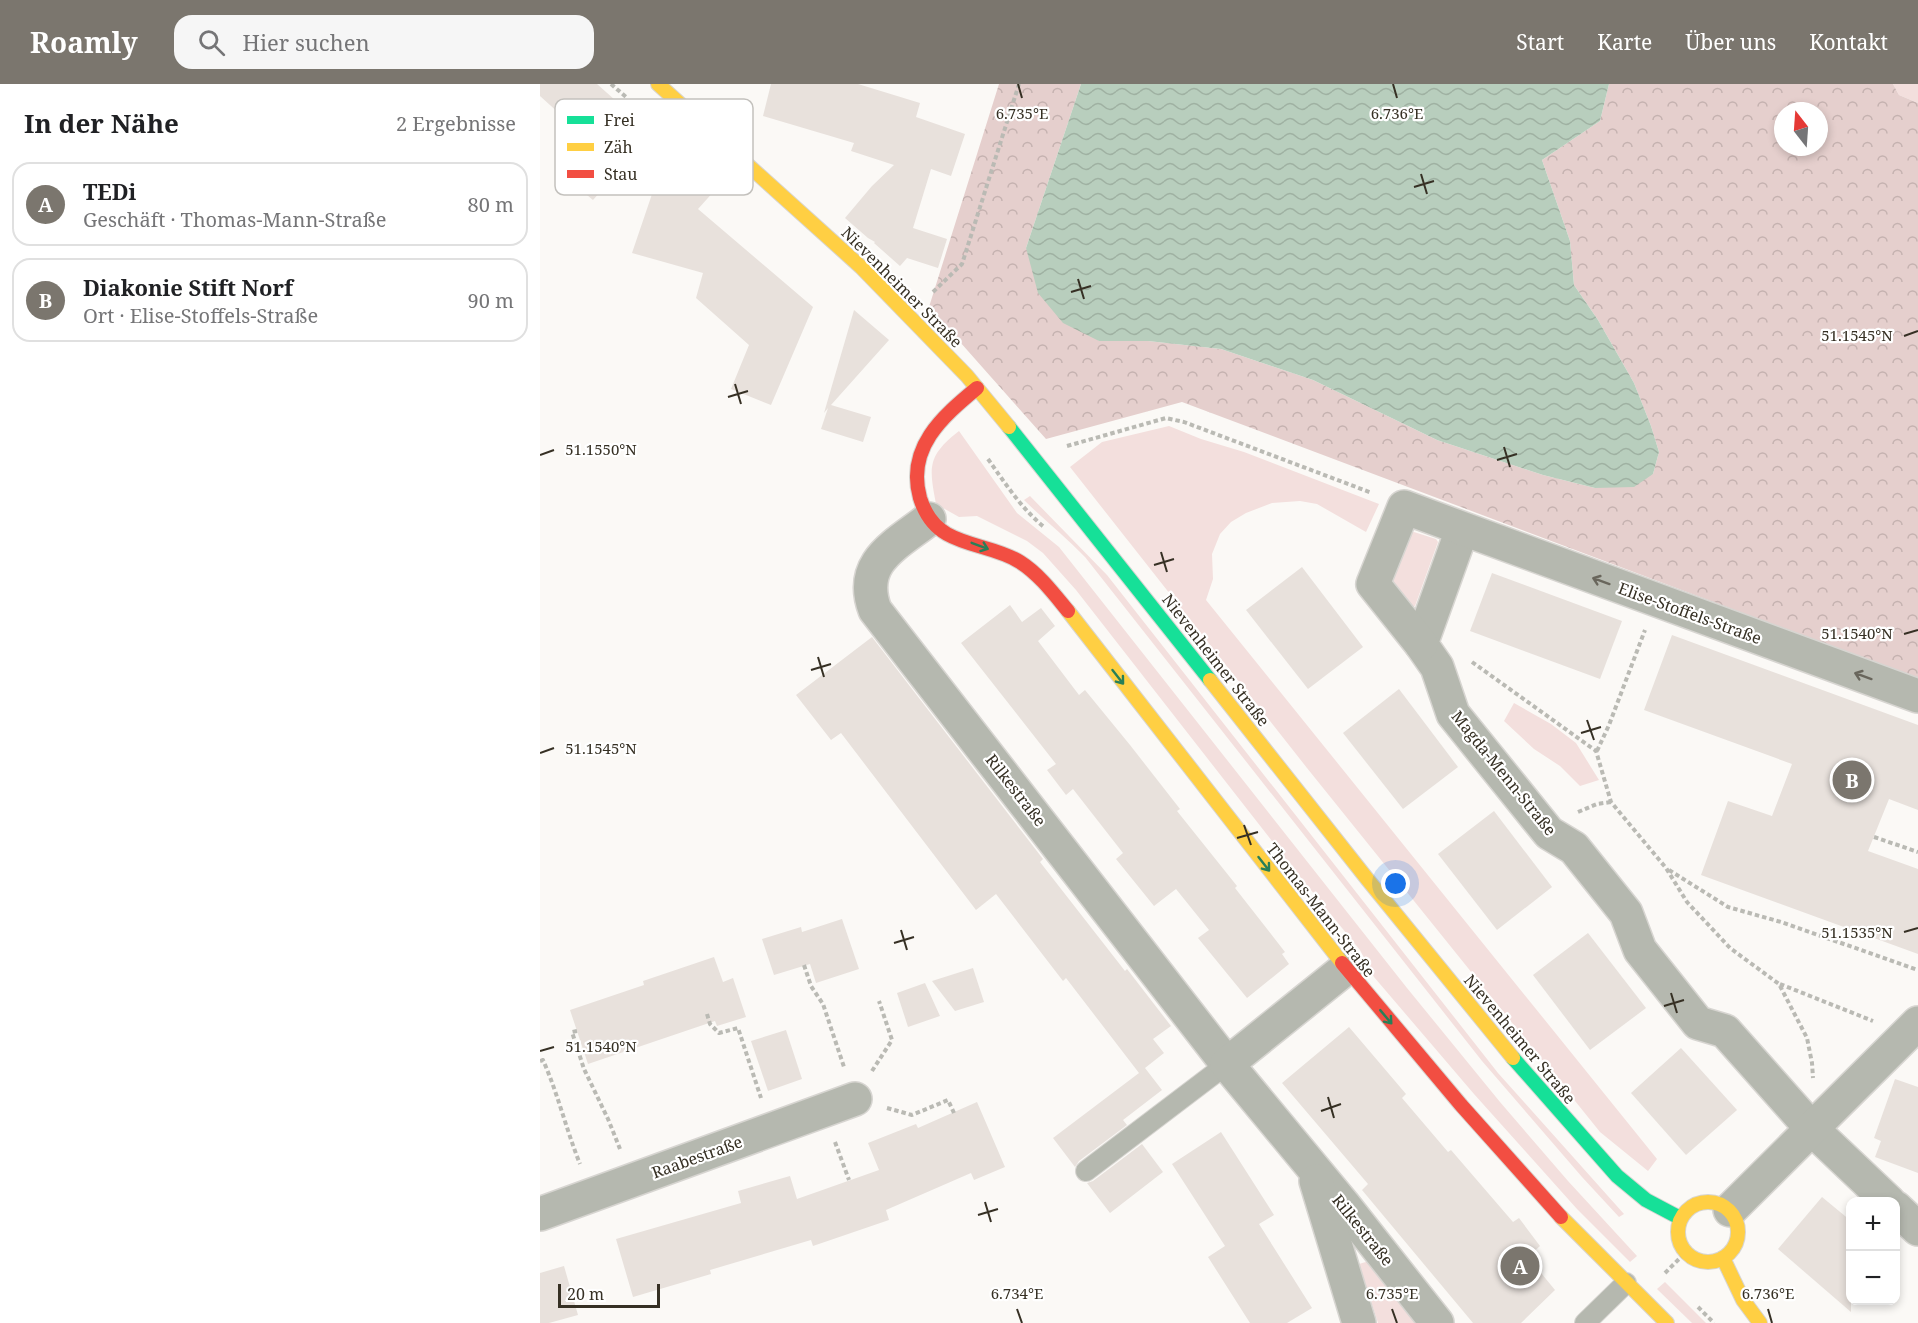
<!DOCTYPE html>
<html lang="de">
<meta charset="utf-8">
<style>
body{margin:0;font-family:"Noto Serif",serif;background:#f6f6f6;color:#202124}
.controls{position:absolute;right:18px;bottom:18px;display:grid;overflow:hidden;border-radius:12px;box-shadow:0 3px 9px #0003}
.controls button{width:54px;height:54px;display:grid;place-items:center;padding:0;border:0;border-bottom:2px solid #e0e0e0;background:#fff;color:#202124;font:30px sans-serif}
.compass{position:absolute;left:1234px;top:18px;width:54px;height:54px;border-radius:50%;background:#fff;box-shadow:0 3px 9px #0003;rotate:343deg}
.scale{position:absolute;left:18px;bottom:15px;width:102px;box-sizing:border-box;padding-left:6px;border:3px solid #363024;border-top:0;font-size:16px;line-height:21px;white-space:nowrap;color:#363024;-webkit-text-stroke:4px #fff;paint-order:stroke}
.you{position:absolute;left:856px;top:800px;width:21px;height:21px;margin:-15px;border:4px solid #fff;border-radius:50%;background:#1a73e8;box-shadow:0 0 0 9px #1a73e833}
.badge{display:grid;place-items:center;width:39px;height:39px;border-radius:50%;background:#7b766e;color:#fff;font-size:20px;font-weight:700}
.pin{position:absolute;translate:-50% -50%;border:3px solid #fff;box-shadow:0 2px 6px #0006}
.list{margin:0;padding:0;list-style:none}
h2{display:flex;justify-content:space-between;align-items:center;height:78px;margin:0;padding:0 24px;font-size:26px}
h2 small{font-size:20px;font-weight:400;color:#757577}
.list li{display:grid;grid-template-columns:39px 1fr auto;gap:18px;align-items:center;box-sizing:border-box;height:84px;margin:0 12px 12px;padding:0 12px;border:2px solid #e0e0e0;border-radius:18px}
.list b{display:block;font-size:22px;white-space:nowrap}
.list p{margin:0;font-size:20px;white-space:nowrap;color:#757577}
.list em{font-size:20px;font-style:normal;color:#757577}
.icon{flex:none;width:33px;height:33px;fill:none;stroke:currentColor;stroke-width:2;stroke-linecap:round;stroke-linejoin:round}
.map{position:relative;flex:none;width:1378px;height:1239px;overflow:hidden}
header{display:flex;align-items:center;gap:36px;box-sizing:border-box;height:84px;padding:0 30px;background:#7b766e;color:#fff}
header strong{font-size:28px}
nav{display:flex;gap:33px;margin-inline-start:auto;font-size:21px}
.search{width:420px;height:54px;background:#f6f6f6;display:flex;align-items:center;gap:15px;box-sizing:border-box;padding:0 21px;border-radius:18px;color:#757577;font-size:22px}
main{display:flex}
aside{flex:1;background:#fff}
.map>svg:first-child{display:block}
.green{fill:#f3dfdd}
.forest{fill:url(#forest-crowns);fill-rule:evenodd}
.water{fill:url(#water-waves)}
.building{fill:#e8e1dc}
.lines{fill:none;stroke-linecap:round;stroke-linejoin:round}
.lane-casing{stroke:#d7d5d1;stroke-width:22}
.street-casing{stroke:#d7d5d1;stroke-width:36}
.fast-casing{stroke:#d7d5d1;stroke-width:16}
.slow-casing{stroke:#d7d5d1;stroke-width:16}
.jam-casing{stroke:#d7d5d1;stroke-width:16}
.path{stroke:#babab4;stroke-width:4;stroke-dasharray:4.5 3;stroke-linecap:butt}
.lane{stroke:#b5b8af;stroke-width:20}
.street{stroke:#b5b8af;stroke-width:33}
.fast{stroke:#16e098;stroke-width:14}
.slow{stroke:#ffcf43;stroke-width:14}
.jam{stroke:#f24e42;stroke-width:14}
.oneway{stroke:#287f58}
.oneway2{stroke:#69665c}
.ticks{fill:none;stroke:#363024;stroke-width:2}
.labels{text-anchor:middle;dominant-baseline:central;stroke-width:4.5;stroke-linejoin:round;paint-order:stroke}
.street-label{font-size:16px;fill:#363024;stroke:#fff}
.key{fill:#fff;stroke:#c3c1bd;stroke-width:1.5}
.key-label{font-size:16px;fill:#363024}
.ticks-label{font-size:15px;text-anchor:middle;fill:#363024;stroke:#fff;stroke-width:4.5;stroke-linejoin:round;paint-order:stroke}
</style>
<header>
<strong>Roamly</strong>
<div class="search"><svg class="icon" aria-label="search" viewBox="0 0 24 24"><circle cx="10" cy="10" r="6"/><path d="M15 15l6 6"/></svg>Hier suchen</div>
<nav><a>Start</a><a>Karte</a><a>Über uns</a><a>Kontakt</a></nav>
</header>
<main>
<aside>
<h2>In der Nähe<small>2 Ergebnisse</small></h2>
<ul class="list">
<li><span class="badge">A</span><div><b>TEDi</b><p>Geschäft · Thomas-Mann-Straße</p></div><em>80 m</em></li>
<li><span class="badge">B</span><div><b>Diakonie Stift Norf</b><p>Ort · Elise-Stoffels-Straße</p></div><em>90 m</em></li>
</ul>
</aside>
<div class="map">
<svg width="1378" height="1239" viewBox="0 0 1378 1239">
<defs>
<pattern id="forest-crowns" width="20" height="18" patternUnits="userSpaceOnUse" patternTransform="scale(1.5)"><rect width="20" height="18" fill="#e5cfcd"/><path d="M2 6a3 3 0 1 1 6 0M12 15a3 3 0 1 1 6 0" fill="none" stroke="#c5b2b0"/></pattern>
<pattern id="water-waves" width="16" height="10" patternUnits="userSpaceOnUse" patternTransform="scale(1.5)"><rect width="16" height="10" fill="#b8cebd"/><path d="M0 5q4-4 8 0t8 0" fill="none" stroke="#9fb1a2"/></pattern>
</defs>
<rect width="100%" height="100%" fill="#fbf9f6"/>
<g class="green">
<path d="M1353 0H1378V19L1359 11Z"/>
<path d="M629 342 661 355 704 368 839 420 826 448 777 420 760 417 732 419 706 429 691 438 680 450 672 470 673 495 666 516 1117 1075 1108 1087 1060 1048 767 684 530 383 562 358Z"/>
<path d="M419 347 477 429 519 463 867 904 960 1018 1028 1097 1097 1172 1090 1178 1037 1125 934 1010 834 893 820 866 753 784 536 506 503 469 487 457 437 432 419 433 396 420C389 383 387 372 419 347Z"/>
<path d="M490 412 567 491 958 989 1084 1130 1079 1133 1042 1093 942 977 545 473C526 453 504 436 484 416Z"/>
<path d="M874 448 896 455 898 458 875 522 872 524 850 499 865 450Z"/>
<path d="M974 619 1011 640 1036 659 1059 696 1040 702 1020 682 994 665 964 637Z"/>
<path d="M829 1177 878 1239H838L819 1180Z"/>
<path d="M1125 1198 1166 1239H1152L1117 1205Z"/>
</g>
<path class="forest" d="M459 0H541L486 164 559 257H608L681 265 773 296 897 356 1003 391 1055 404 1113 390 1119 368 1111 342 1094 299 1058 236 1034 201 1030 157 1002 76 1060 37 1069 0H1353L1359 11 1378 19V595L642 318 506 355 389 223ZM1243 27H1279V63H1243Z"/>
<path class="water" d="M541 0H1069L1060 37 1002 76 1030 157 1034 201 1058 236 1094 299 1111 342 1119 368 1113 390 1094 403 1055 404 1003 391 897 356 773 296 681 265 608 257H559L523 239 498 209 486 164Z"/>
<g class="building">
<path d="M0 0H57L112 49 53 116 23 91 52 59 0 12Z"/>
<path d="M231 0H318L380 19 376 33 425 50 411 92 391 85 373 144 407 155 398 184 367 174 360 182 334 159 335 158 328 154 305 134 332 102 354 81 311 67 314 59 223 32Z"/>
<path d="M128 63 176 105 158 125 273 223 231 321 191 305 209 261 156 214 163 189 92 169Z"/>
<path d="M314 226 349 256 291 321 331 333 323 358 281 345 288 324 284 329Z"/>
<path d="M762 483 823 563 768 605 706 526Z"/>
<path d="M952 489 1082 537 1060 595 930 547Z"/>
<path d="M470 521 482 538 501 524 515 542 498 557 539 611 545 606 590 661 640 725 637 727 697 802 695 804 745 868 742 870 749 880 707 914 658 854 669 846 636 805 614 822 576 775 583 769 533 705 526 711 507 686 516 680 421 559Z"/>
<path d="M1132 551 1378 641V726L1349 715 1328 767 1378 785V870L1161 791 1188 717 1232 732 1252 680 1104 626Z"/>
<path d="M332 553 503 775 500 778 585 887 587 885 631 942 613 955 624 969 605 984 622 1006 583 1036 587 1041 539 1077 535 1083 513 1054 599 989 526 894 523 897 456 810 436 826 301 649 291 656 256 611Z"/>
<path d="M859 605 918 683 863 725 803 649Z"/>
<path d="M954 727 1012 803 957 846 898 770Z"/>
<path d="M302 835 319 885 276 899 270 880 234 891 222 855 261 843 262 848Z"/>
<path d="M1048 849 1106 924 1050 966 993 891Z"/>
<path d="M174 873 183 898 193 894 206 933 177 942 175 937 48 980 30 926 104 901 103 897Z"/>
<path d="M433 884 444 918 415 927 392 897Z"/>
<path d="M385 899 400 932 368 943 357 909Z"/>
<path d="M809 943 866 1010 862 1014 908 1068 911 1066 973 1138 979 1134 1000 1162 988 1173 1015 1206 981 1239H933L822 1106 828 1100 742 999Z"/>
<path d="M246 946 262 995 228 1007 211 957Z"/>
<path d="M1141 964 1197 1026 1146 1071 1091 1009Z"/>
<path d="M1355 995 1378 1003V1089L1335 1073 1341 1057 1334 1054Z"/>
<path d="M437 1018 465 1083 434 1096 431 1089 346 1126 349 1136 273 1162 271 1156 170 1186 171 1190 93 1213 76 1155 201 1119 198 1107 250 1092 257 1115 339 1086 328 1059 376 1040 378 1044Z"/>
<path d="M681 1048 734 1131 719 1140 772 1224 747 1239H710L668 1173 685 1162 632 1080Z"/>
<path d="M602 1060 623 1088 570 1129 547 1099 553 1097Z"/>
<path d="M1282 1113 1311 1137V1228L1238 1165Z"/>
<path d="M24 1182 38 1231 9 1239H0V1189Z"/>
</g>
<g class="lines">
<g class="lane-casing">
<g id="lane">
<path d="M546 1087 687 980"/>
<path d="M1045 1239 1086 1199"/>
</g>
</g>
<g class="street-casing">
<g id="street">
<path d="M389 435C356 461 317 478 335 526L687 980"/>
<path d="M922 446 881 560 897 583 913 630 1009 749 1034 764 1086 829 1100 866 1158 939 1185 947 1272 1045 1349 1118"/>
<path d="M881 560 833 500 864 423 1378 612"/>
<path d="M805 885 687 980 803 1120 897 1239"/>
<path d="M776 1097 819 1239"/>
<path d="M1356 1124 1378 1145"/>
<path d="M1190 1126 1378 939"/>
<path d="M0 1130 315 1015"/>
</g>
</g>
<g class="fast-casing">
<g id="fast">
<path d="M469 343 670 596"/>
<path d="M973 974 1077 1092 1106 1116 1140 1134"/>
</g>
</g>
<g class="slow-casing">
<g id="slow">
<path d="M118 0 321 183 427 292 469 343"/>
<path d="M528 527 802 879"/>
<path d="M670 596 828 796 973 974"/>
<circle cx="1168" cy="1148" r="30"/>
<path d="M1021 1133 1127 1239"/>
<path d="M1183 1174 1203 1216 1220 1239"/>
</g>
</g>
<g class="jam-casing">
<g id="jam">
<path d="M437 304C402 333 366 364 380 414 385 430 393 442 407 450 430 463 458 464 480 478 499 490 514 510 528 527"/>
<path d="M802 879 921 1021 1021 1133"/>
</g>
</g>
<g class="path">
<path d="M71 0 86 13"/>
<path d="M393 208 422 180 479 0"/>
<path d="M527 362 626 334 644 338 832 409"/>
<path d="M448 375C465 399 481 424 504 443"/>
<path d="M932 578 1056 667 1071 718 1126 784 1147 818 1190 864 1239 900 1267 954 1272 979 1273 994"/>
<path d="M1057 667 1069 641 1105 546"/>
<path d="M1038 728 1057 720 1071 718"/>
<path d="M1334 753 1378 768"/>
<path d="M1129 786 1188 823 1241 838 1378 886"/>
<path d="M264 881 271 902 283 920 304 983"/>
<path d="M1240 900 1333 937"/>
<path d="M167 930 170 940 179 949 198 944 221 1014"/>
<path d="M37 947 32 948 44 985 68 1035 80 1065"/>
<path d="M0 977 3 976C18 1010 26 1045 40 1080"/>
<path d="M332 987 352 956 339 917"/>
<path d="M347 1024 372 1031 408 1016 414 1029"/>
<path d="M295 1058 309 1096"/>
<path d="M1125 1189 1145 1169"/>
<path d="M1158 1223 1174 1239"/>
</g>
<use href="#lane" class="lane"/>
<use href="#street" class="street"/>
<use href="#fast" class="fast"/>
<use href="#slow" class="slow"/>
<use href="#jam" class="jam"/>
</g>
<defs><path id="oneway-shaft" d="M-6 0H5M1.5-3L5.5 0L1.5 3" fill="none" stroke-width="1.6" stroke-linecap="round" stroke-linejoin="round" transform="scale(1.5)"/></defs>
<g class="oneway">
<use href="#oneway-shaft" transform="translate(440 462) rotate(21)"/>
<use href="#oneway-shaft" transform="translate(578 593) rotate(52)"/>
<use href="#oneway-shaft" transform="translate(724 780) rotate(52)"/>
<use href="#oneway-shaft" transform="translate(846 933) rotate(50)"/>
</g>
<g class="oneway2">
<use href="#oneway-shaft" transform="translate(1061 497) rotate(-160)"/>
<use href="#oneway-shaft" transform="translate(1323 592) rotate(-160)"/>
</g>
<path class="ticks" d="M478 0 482 14M853 0 857 14M881 90 887 110M874 103 894 97M538 195 544 215M531 208 551 202M1364 252 1378 247M195 300 201 320M188 313 208 307M964 363 970 383M0 371 14 366M957 376 977 370M621 468 627 488M614 481 634 475M1364 550 1378 546M278 573 284 593M271 586 291 580M1047 636 1054 656M1041 649 1061 643M0 669 14 664M704 741 711 761M697 754 718 748M361 846 367 866M1364 848 1378 844M354 859 374 853M1131 909 1137 929M1124 922 1144 916M0 967 14 963M788 1013 794 1034M781 1027 801 1020M445 1118 451 1138M438 1131 458 1125M477 1225 482 1239M852 1225 857 1239M1228 1225 1232 1239"/>
<g class="labels">
<g class="street-label">
<text transform="translate(362 203) rotate(45)">Nievenheimer Straße</text>
<text transform="translate(1150 529) rotate(20)">Elise-Stoffels-Straße</text>
<text transform="translate(676 576) rotate(52)">Nievenheimer Straße</text>
<text transform="translate(964 689) rotate(51)">Magda-Menn-Straße</text>
<text transform="translate(476 706) rotate(52)">Rilkestraße</text>
<text transform="translate(781 826) rotate(52)">Thomas-Mann-Straße</text>
<text transform="translate(980 955) rotate(50)">Nievenheimer Straße</text>
<text transform="translate(157 1073) rotate(-20)">Raabestraße</text>
<text transform="translate(823 1146) rotate(51)">Rilkestraße</text>
</g>
</g>
<rect x="15" y="15" width="198" height="96" rx="9" class="key"/>
<rect x="27" y="32" width="27" height="8" fill="#16e098"/>
<rect x="27" y="59" width="27" height="8" fill="#ffcf43"/>
<rect x="27" y="86" width="27" height="8" fill="#f24e42"/>
<g class="key-label">
<text x="64" y="42">Frei</text>
<text x="64" y="69">Zäh</text>
<text x="64" y="96">Stau</text>
</g>
<g class="ticks-label">
<text x="482" y="35">6.735°E</text>
<text x="857" y="35">6.736°E</text>
<text x="1317" y="257">51.1545°N</text>
<text x="61" y="371">51.1550°N</text>
<text x="1317" y="555">51.1540°N</text>
<text x="61" y="670">51.1545°N</text>
<text x="1317" y="854">51.1535°N</text>
<text x="61" y="968">51.1540°N</text>
<text x="477" y="1215">6.734°E</text>
<text x="852" y="1215">6.735°E</text>
<text x="1228" y="1215">6.736°E</text>
</g>
</svg>
<div class="controls">
<button>+</button>
<button>−</button>
</div>
<svg class="compass" viewBox="-18 -18 36 36"><path d="M0-13l5 13h-10z" fill="#e53935"/><path d="M0 13l5-13h-10z" fill="#757577"/></svg>
<div class="scale">20 m</div>
<div class="you"></div>
<div class="pin badge" style="left:980px;top:1182px">A</div>
<div class="pin badge" style="left:1312px;top:696px">B</div>
</div>
</main>
